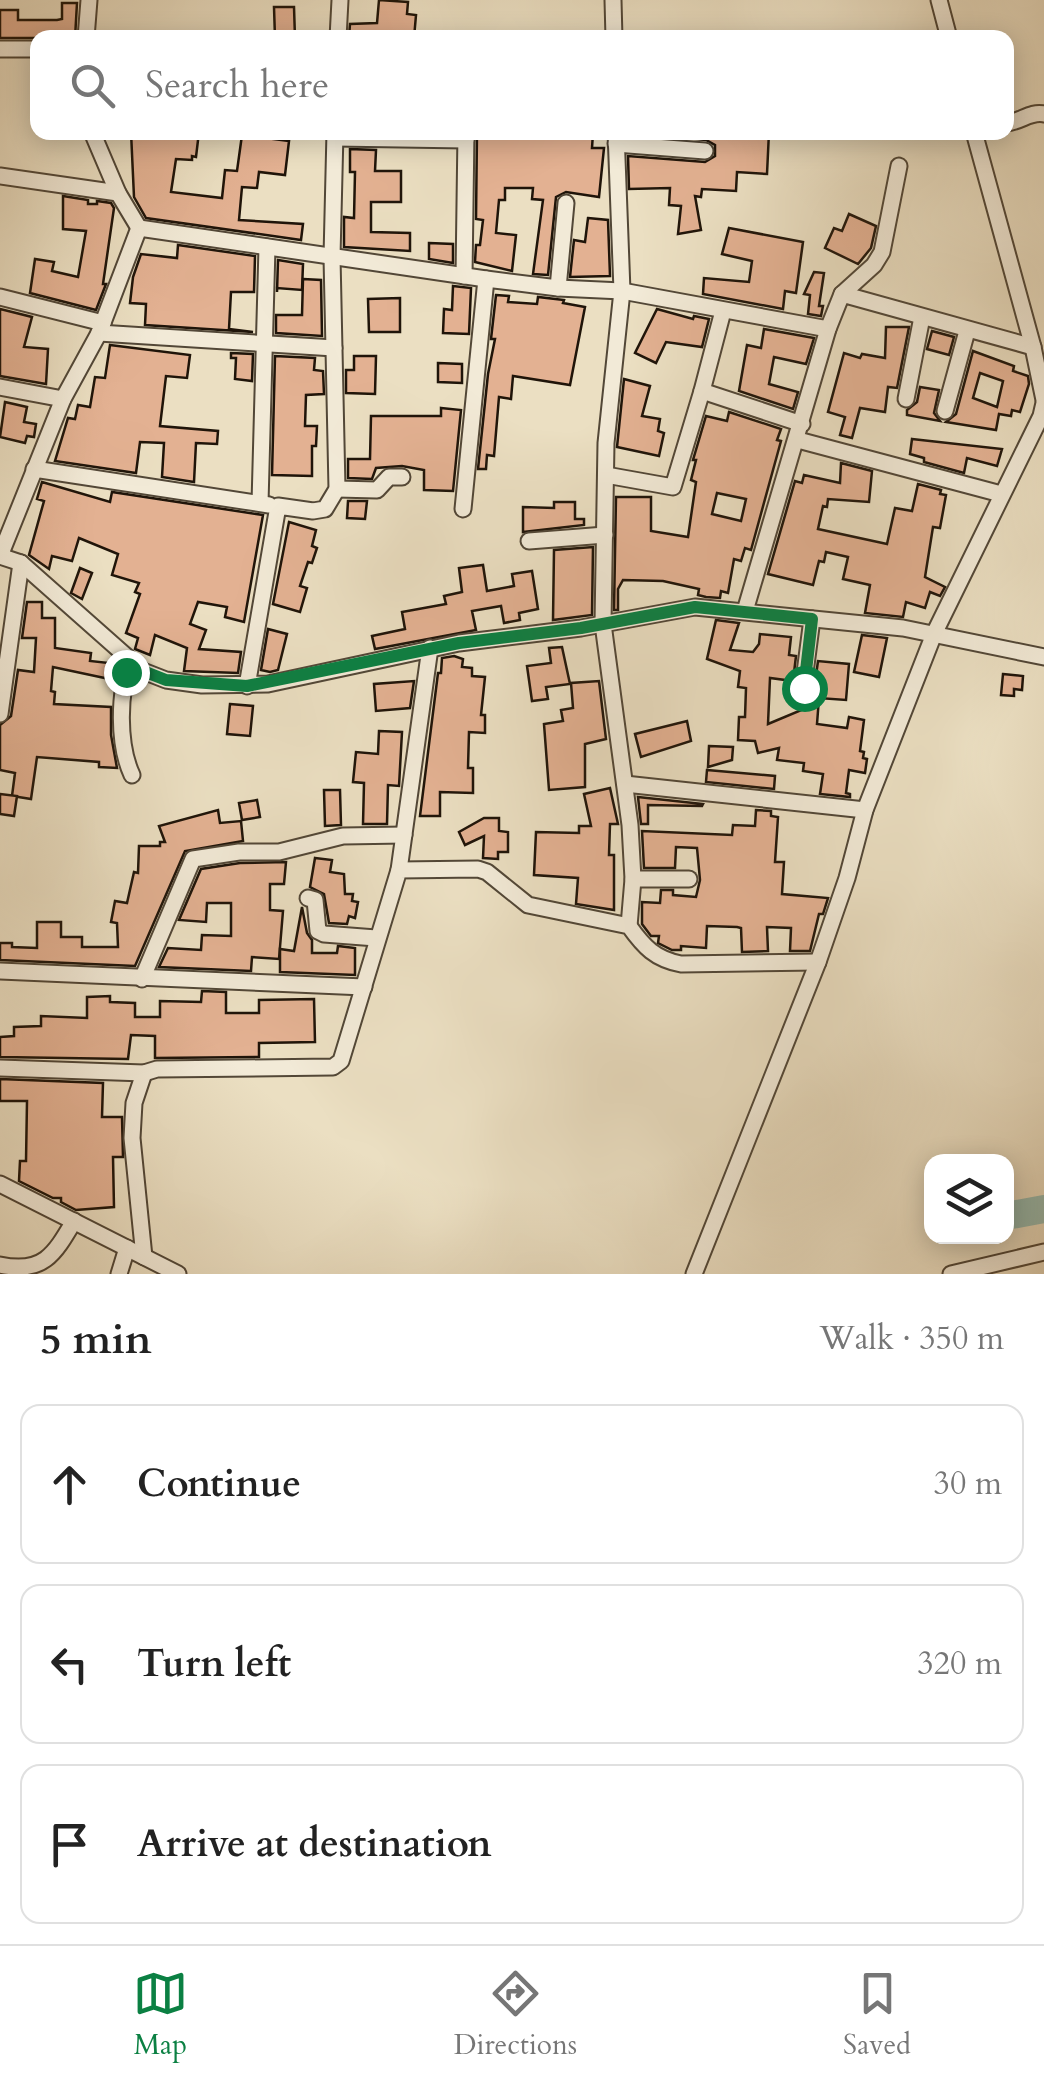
<!DOCTYPE html>
<meta charset="utf-8">
<style>
body{margin:0;font-family:Cardo,serif;background:#f6f6f6;color:#222}
.controls{position:absolute;right:30px;bottom:30px;display:grid;overflow:hidden;border-radius:20px;box-shadow:0 5px 25px #0003}
.controls button{width:90px;height:90px;display:grid;place-items:center;padding:0;border:0;border-bottom:2px solid #e0e0e0;background:#fff;color:#222;font:50px sans-serif}
.stop{position:absolute;width:30px;height:30px;margin:-22px;border:8px solid #0b8043;border-radius:50%;background:#fff}
.stop.end{background:#0b8043;border-color:#fff;box-shadow:0 2px 10px #0008}
.list{margin:0;padding:0;list-style:none}
h2{display:flex;justify-content:space-between;align-items:center;height:130px;margin:0;padding:0 40px;font-size:42px}
h2 small{font-size:32px;font-weight:400;color:#767676}
.list li{display:grid;grid-template-columns:65px 1fr auto;gap:30px;align-items:center;box-sizing:border-box;height:160px;margin:0 20px 20px;padding:0 20px;border:2px solid #e0e0e0;border-radius:20px}
.list b{display:block;font-size:38px;white-space:nowrap}
.list em{font-size:32px;font-style:normal;color:#767676}
.icon{flex:none;width:55px;height:55px;fill:none;stroke:currentColor;stroke-width:2;stroke-linecap:round;stroke-linejoin:round}
.map{position:relative;flex:none;width:1044px;height:1274px;overflow:hidden}
.search{position:absolute;background:#fff;box-shadow:0 5px 25px #0003;left:30px;right:30px;top:30px;height:110px;display:flex;align-items:center;gap:25px;box-sizing:border-box;padding:0 35px;border-radius:20px;color:#767676;font-size:38px}
.sheet{height:670px;background:#fff}
nav{display:flex;justify-content:space-around;align-items:center;box-sizing:border-box;height:140px;border-top:2px solid #e0e0e0;background:#fff;font-size:28px;color:#767676}
nav a{display:grid;justify-items:center;gap:5px}
nav .on{color:#0b8043}
.map>svg:first-child{display:block}
.lines{fill:none;stroke-linecap:round;stroke-linejoin:round}
.river{stroke:#98bdb2;stroke-width:28}
.building{fill:#e3b192;stroke:#1f1409;stroke-width:2.5;fill-rule:evenodd}
.minor-casing{stroke:#524737;stroke-width:19}
.minor{stroke:#f2ead7;stroke-width:15}
.route{stroke:#0b8043;stroke-width:12}
</style>
<div class="map">
<svg width="1044" height="1274" viewBox="0 0 1044 1274">
<rect width="100%" height="100%" fill="#ebdfc2"/>
<filter id="stains"><feTurbulence type="fractalNoise" baseFrequency=".002" numOctaves="4"/><feColorMatrix values="0 0 0 0 .2 0 0 0 0 .09 0 0 0 0 .02 0 0 0 .5 -.17"/></filter>
<radialGradient id="worn" r=".72"><stop offset=".6" stop-color="#630" stop-opacity="0"/><stop offset="1" stop-color="#630" stop-opacity=".3"/></radialGradient>
<g class="lines">
<path class="river" d="M1006 1216 1044 1209"/>
</g>
<g class="building">
<path d="M379 0 408 2 407 14 416 15 414 38 349 37 350 24 377 23Z"/>
<path d="M62 3H77L75 38H0V10H18V20H57L62 19Z"/>
<path d="M274 7H294L295 38H275Z"/>
<path d="M131 132H199L196 157 192 156V160L176 159 171 192 222 198 225 170 237 171 242 135 289 141 285 175 259 172 257 188 242 187 239 220 303 224 301 240 146 218 134 197Z"/>
<path d="M477 132 593 133 592 148H604L599 197 566 192 556 197 548 275 533 274 543 200 532 199 533 188H505V200H499L496 233 516 235 512 271 475 262 476 245H480L483 220 476 219Z"/>
<path d="M627 132H769L767 174 737 172 736 191 702 189 701 197 695 196 701 230 678 234 681 206 669 205 670 188 629 189 628 156 705 162 715 156V145L706 140Z"/>
<path d="M350 149 376 150 375 171H401V202H371V232L410 233V251L344 247V217L354 218 355 172H350Z"/>
<path d="M63 196 88 200V204H97V201L111 203 114 208 103 284H106L96 310 30 293 35 259 54 262 52 271 78 277 86 231 63 229Z"/>
<path d="M849 214 876 226 871 248 858 264 825 248 834 228 842 231Z"/>
<path d="M588 218 608 220 610 276 570 277 574 240 585 242Z"/>
<path d="M729 228 803 242 796 293 785 291 783 309 703 294 704 278 749 282 752 261 722 254Z"/>
<path d="M429 243 453 244V263L429 259Z"/>
<path d="M178 245 255 256 254 292H231L229 329 253 332 145 325 146 304 130 303 133 277 141 254 177 258Z"/>
<path d="M278 260 303 264 302 290 277 288V292Z"/>
<path d="M814 272 824 273 819 306H823L821 316 808 314 810 295 804 294Z"/>
<path d="M303 279 321 280 322 336 276 333V315H302Z"/>
<path d="M453 286 471 288 469 334 443 333 444 309 452 310Z"/>
<path d="M496 295 509 296 508 302 537 304 538 297 564 300 563 303 585 307 570 385 513 376 511 399 499 397 494 456 487 455 486 469H478L488 374 495 339H491Z"/>
<path d="M400 298V332H369L368 299Z"/>
<path d="M0 309 32 317 24 347 48 349 46 384 0 376Z"/>
<path d="M657 309 693 319 694 316 709 319 702 347 666 342 656 363 635 353Z"/>
<path d="M886 327H909L897 388 888 387 885 412 860 408 852 438 840 435 845 417 828 412 844 353 860 358 862 354 885 358Z"/>
<path d="M764 329 814 338 806 364 774 357 769 384 798 392 793 409 739 391 747 345 761 348Z"/>
<path d="M932 331 954 337 949 355 927 349Z"/>
<path d="M110 345 190 355 187 378 166 376 160 426 218 431 217 444 196 443 194 482 162 477 164 443 140 442 136 473 55 461 68 418 75 419 78 405 90 407 95 377 105 378Z"/>
<path d="M973 351 1014 366 1013 371 1028 376 1029 384 1020 412 1012 410 1011 416 999 414 996 430 946 422 956 414ZM980 373 1003 381 997 407 973 398Z"/>
<path d="M231 353 253 354 252 381 235 379 236 358H231Z"/>
<path d="M275 356 315 358 314 370 323 371 324 394 306 395 305 426H317L316 446H312V476L272 475Z"/>
<path d="M354 356H376L375 394 346 393V370H354Z"/>
<path d="M438 363 462 364V383L438 382Z"/>
<path d="M624 379 650 386 642 416 660 419 658 431 664 433 659 456 617 447Z"/>
<path d="M920 387 939 390 934 413 940 421 907 415V410L917 402Z"/>
<path d="M5 402 27 407 24 422 36 424 34 437 27 436 25 443 0 437Z"/>
<path d="M441 408 461 410 453 491 424 490V470L402 466 376 468 372 479 348 478V459H370L371 416H441Z"/>
<path d="M729 412 781 429 777 440 781 441 751 550 745 548 741 561 734 559 728 593 721 591 720 598 706 597 698 595 699 589 663 581 623 580 618 589V610H614L616 497H651V531L688 537 696 482 691 480 696 460H693L706 416 727 421ZM717 493 746 499 741 521 712 514Z"/>
<path d="M912 439 1002 449 997 466 967 458 964 473 924 462V458L910 454Z"/>
<path d="M841 463 872 471 869 502 828 499 827 507 823 506 818 529 887 544 895 508 912 511 918 484 941 490 940 494 946 495 940 528 933 527 925 577 945 587 940 596 930 592 925 608 906 602 903 617 865 613 870 585 843 579 848 557 826 552 824 562 819 561 813 585 768 574 795 481 802 483 804 475 840 483Z"/>
<path d="M42 482 110 502 112 492 263 515 244 622 225 617 227 607 198 602 190 624 206 630 199 649 241 652 238 673 184 671 187 648 155 635 150 655 135 649 138 638 126 633 140 594 135 592 139 583 112 575 118 554 79 538 72 561 52 556 49 569 29 555 44 501 37 499Z"/>
<path d="M348 501H367L365 519 347 518Z"/>
<path d="M554 502H575V519H584V525L523 532V507L554 508Z"/>
<path d="M289 522 316 530 312 546 317 548 312 563 308 562 300 586 307 588 300 612 273 604Z"/>
<path d="M593 547 592 615 553 620 554 550Z"/>
<path d="M483 565 487 591 514 586 512 574 532 571 538 609 519 613 520 620 504 623 501 606 472 611 476 630 375 649 372 636 405 629 402 612 446 604 444 596 462 592 459 568Z"/>
<path d="M80 568 92 573 82 599 71 593Z"/>
<path d="M27 602H42V618H55V648L91 653 90 661 118 664 114 680 53 667 51 691 55 692 54 704 111 707V735L117 768 99 767V762L37 757 31 799 12 796 15 773 0 770V725L11 716 18 670 34 672 36 638H22Z"/>
<path d="M716 620 739 623 730 650 753 652 759 644 760 634 791 637 789 655 796 656 793 681 770 678 768 724 804 709V699L814 690 818 661 849 664 846 700 819 698 817 724 847 728 849 717 864 720 860 751 864 752 863 758 867 759 865 773 849 770 846 793 850 794V797L820 794 823 774 803 771 804 763 777 760 779 748 758 753 755 741 738 740 739 717H745L746 688 738 687 740 671 707 659Z"/>
<path d="M268 629 287 634 278 670 270 672 261 670Z"/>
<path d="M862 635 887 638 879 677 854 672Z"/>
<path d="M562 647 570 684 546 687 548 699 532 701 527 666 551 663 549 648Z"/>
<path d="M454 656 463 659 462 667 472 668V676L485 677 481 715H485V733L469 732 468 768H473V793L440 792V816H420L438 673H441L442 658Z"/>
<path d="M1003 674 1023 676 1022 690 1014 689V696L1001 695Z"/>
<path d="M414 681 410 708 376 711 374 684Z"/>
<path d="M599 681 606 739 585 744V787L549 790 544 724 563 721 561 710 573 708 571 683Z"/>
<path d="M230 704 253 706 250 736 227 734Z"/>
<path d="M687 721 691 741 641 757 635 734Z"/>
<path d="M379 731 402 732 399 786 388 785 387 824H363L364 783 353 782 356 752 378 754Z"/>
<path d="M709 746 733 747 732 760 708 767Z"/>
<path d="M707 770 775 776 774 789 706 782Z"/>
<path d="M610 788 618 824H610L609 855H614V910L576 904 578 878 534 875 536 832 579 833V826H591L584 794Z"/>
<path d="M324 790H340L341 825 325 826Z"/>
<path d="M0 794 17 796 14 816 0 814Z"/>
<path d="M638 797 703 804 702 806 648 805V824H641Z"/>
<path d="M257 800 260 817 242 820 239 803Z"/>
<path d="M218 810 220 823 241 821 243 841 185 851 135 966 0 960V943H12V947L37 948V922H61V937H82V947H118L117 923 111 922 115 901 127 903 134 872 138 873 139 846H160V842H165L159 826Z"/>
<path d="M756 810 771 811V816L778 817 775 862H784L782 894 828 898 823 914H819L810 951H790L791 928 767 927 768 951 742 952 741 928 737 927 707 926 706 948 681 946V950H672L658 943 659 936H651L642 924V902L660 903 661 890H673V895L696 897 700 880 697 848 676 847 675 868H644L642 831 732 835 733 825 755 826Z"/>
<path d="M484 818H499V831L508 832V852H498V859L483 858 484 836 465 845 459 832Z"/>
<path d="M315 858 332 860 330 872 344 874 345 894H353L352 901 358 902 355 918 349 916 347 924 329 923 324 894 310 887Z"/>
<path d="M286 862 284 884H270V910L283 911 279 959 252 957 251 971 159 967 168 948 201 950 202 935 231 936V903H207L206 922 179 920 201 869 240 863Z"/>
<path d="M302 907 307 933 312 940V953H337L338 946 355 948V975L280 972V949L294 951Z"/>
<path d="M202 991 226 992V1013H259V1000L314 999 315 1042 259 1043V1057L155 1058V1036L131 1035 128 1059 0 1057V1037L14 1036V1027L41 1026V1016L87 1018V997L110 996V1002L135 1003V1017H160V1001L201 1002Z"/>
<path d="M0 1079 103 1083 102 1117H122L123 1157H113L114 1207 76 1210 61 1202V1198H53L19 1181 20 1161H26L27 1101H0Z"/>
</g>
<g class="lines">
<g class="minor-casing">
<g id="minor">
<path d="M613 0 614 38"/>
<path d="M939 0 949 38"/>
<path d="M86 38 89 0"/>
<path d="M338 38 340 0"/>
<path d="M0 49H38"/>
<path d="M1006 123C1021 122 1030 111 1044 114"/>
<path d="M92 132 118 193 139 228"/>
<path d="M616 132 622 291 606 443 603 624 630 825 633 879 629 926"/>
<path d="M974 132 1033 347 1044 400"/>
<path d="M335 138 466 140"/>
<path d="M616 144 705 151"/>
<path d="M0 176 118 193"/>
<path d="M139 228 99 333 63 399 0 556 21 563 143 671 166 680 202 685 268 684 459 643 581 628 695 607 903 628 1044 657"/>
<path d="M139 228 486 279 558 288 622 291 828 329"/>
<path d="M464 276 466 132"/>
<path d="M558 288 566 203"/>
<path d="M842 294 874 265 882 252 899 166"/>
<path d="M0 297 103 323"/>
<path d="M723 311 702 391 802 424"/>
<path d="M99 333 334 348"/>
<path d="M0 387 63 399"/>
<path d="M906 399 922 317"/>
<path d="M945 411 967 331"/>
<path d="M798 440 1001 494"/>
<path d="M34 469 269 505"/>
<path d="M606 475 673 487 702 391"/>
<path d="M337 489 377 490 389 477H402"/>
<path d="M260 503 267 247"/>
<path d="M463 509 486 279"/>
<path d="M529 541 605 535"/>
<path d="M745 611 828 329 842 294 1033 347"/>
<path d="M131 662C118 692 118 745 132 775"/>
<path d="M247 686 278 506 313 511 325 509 337 489 332 257 335 132"/>
<path d="M803 688 812 619"/>
<path d="M0 714 21 563"/>
<path d="M625 784 865 810"/>
<path d="M399 870 430 648"/>
<path d="M633 879H689"/>
<path d="M308 898 315 900 318 931 324 934 376 938"/>
<path d="M0 971 364 987"/>
<path d="M142 979 193 859 239 852H279L343 836 404 835"/>
<path d="M0 1068 144 1073 157 1069 333 1067 341 1061 399 870 478 869 487 872 528 905 629 926C644 947 655 959 681 964L818 962"/>
<path d="M144 1073 134 1103 132 1138 144 1257"/>
<path d="M0 1184 178 1274"/>
<path d="M0 1265C43 1274 54 1255 74 1221"/>
<path d="M119 1274 127 1248"/>
<path d="M694 1274 818 962 847 878 865 810 934 634 1041 416 1044 403"/>
<path d="M951 1274 1044 1252"/>
</g>
</g>
<use href="#minor" class="minor"/>
</g>
<g class="lines">
<path class="route" d="M126 672 130 662 143 671 166 680 247 686 459 643 581 628 695 607 812 619 804 688"/>
</g>
<rect width="100%" height="100%" filter="url(#stains)"/>
<rect width="100%" height="100%" fill="url(#worn)"/>
</svg>
<div class="controls">
<button><svg class="icon" aria-label="layers" viewBox="0 0 24 24"><path d="M12 4l9 5-9 5-9-5zM3 14l9 5 9-5"/></svg></button>
</div>
<div class="stop" style="left:804px;top:688px"></div>
<div class="stop end" style="left:126px;top:672px"></div>
<div class="search"><svg class="icon" aria-label="search" viewBox="0 0 24 24"><circle cx="10" cy="10" r="6"/><path d="M15 15l6 6"/></svg>Search here</div>
</div>
<section class="sheet">
<h2>5 min<small>Walk · 350 m</small></h2>
<ul class="list">
<li><svg class="icon" aria-label="ahead" viewBox="0 0 24 24"><path d="M12 20V5M6 11l6-6 6 6"/></svg><div><b>Continue</b></div><em>30 m</em></li>
<li><svg class="icon" aria-label="left" viewBox="0 0 24 24"><path d="M17 20v-9H6M10 6l-5 5 5 5"/></svg><div><b>Turn left</b></div><em>320 m</em></li>
<li><svg class="icon" aria-label="arrive" viewBox="0 0 24 24"><path d="M6 21V4h12l-3 4 3 4H6"/></svg><div><b>Arrive at destination</b></div></li>
</ul>
</section>
<nav>
<a class="on"><svg class="icon" aria-label="map" viewBox="0 0 24 24"><path d="M3 6l6-2 6 2 6-2v14l-6 2-6-2-6 2zM9 4v14M15 6v14"/></svg>Map</a>
<a><svg class="icon" aria-label="directions" viewBox="0 0 24 24"><path d="M12 3l9 9-9 9-9-9zM9 14v-3h6M13 9l2 2-2 2"/></svg>Directions</a>
<a><svg class="icon" aria-label="saved" viewBox="0 0 24 24"><path d="M7 4h10v16l-5-4-5 4z"/></svg>Saved</a>
</nav>
